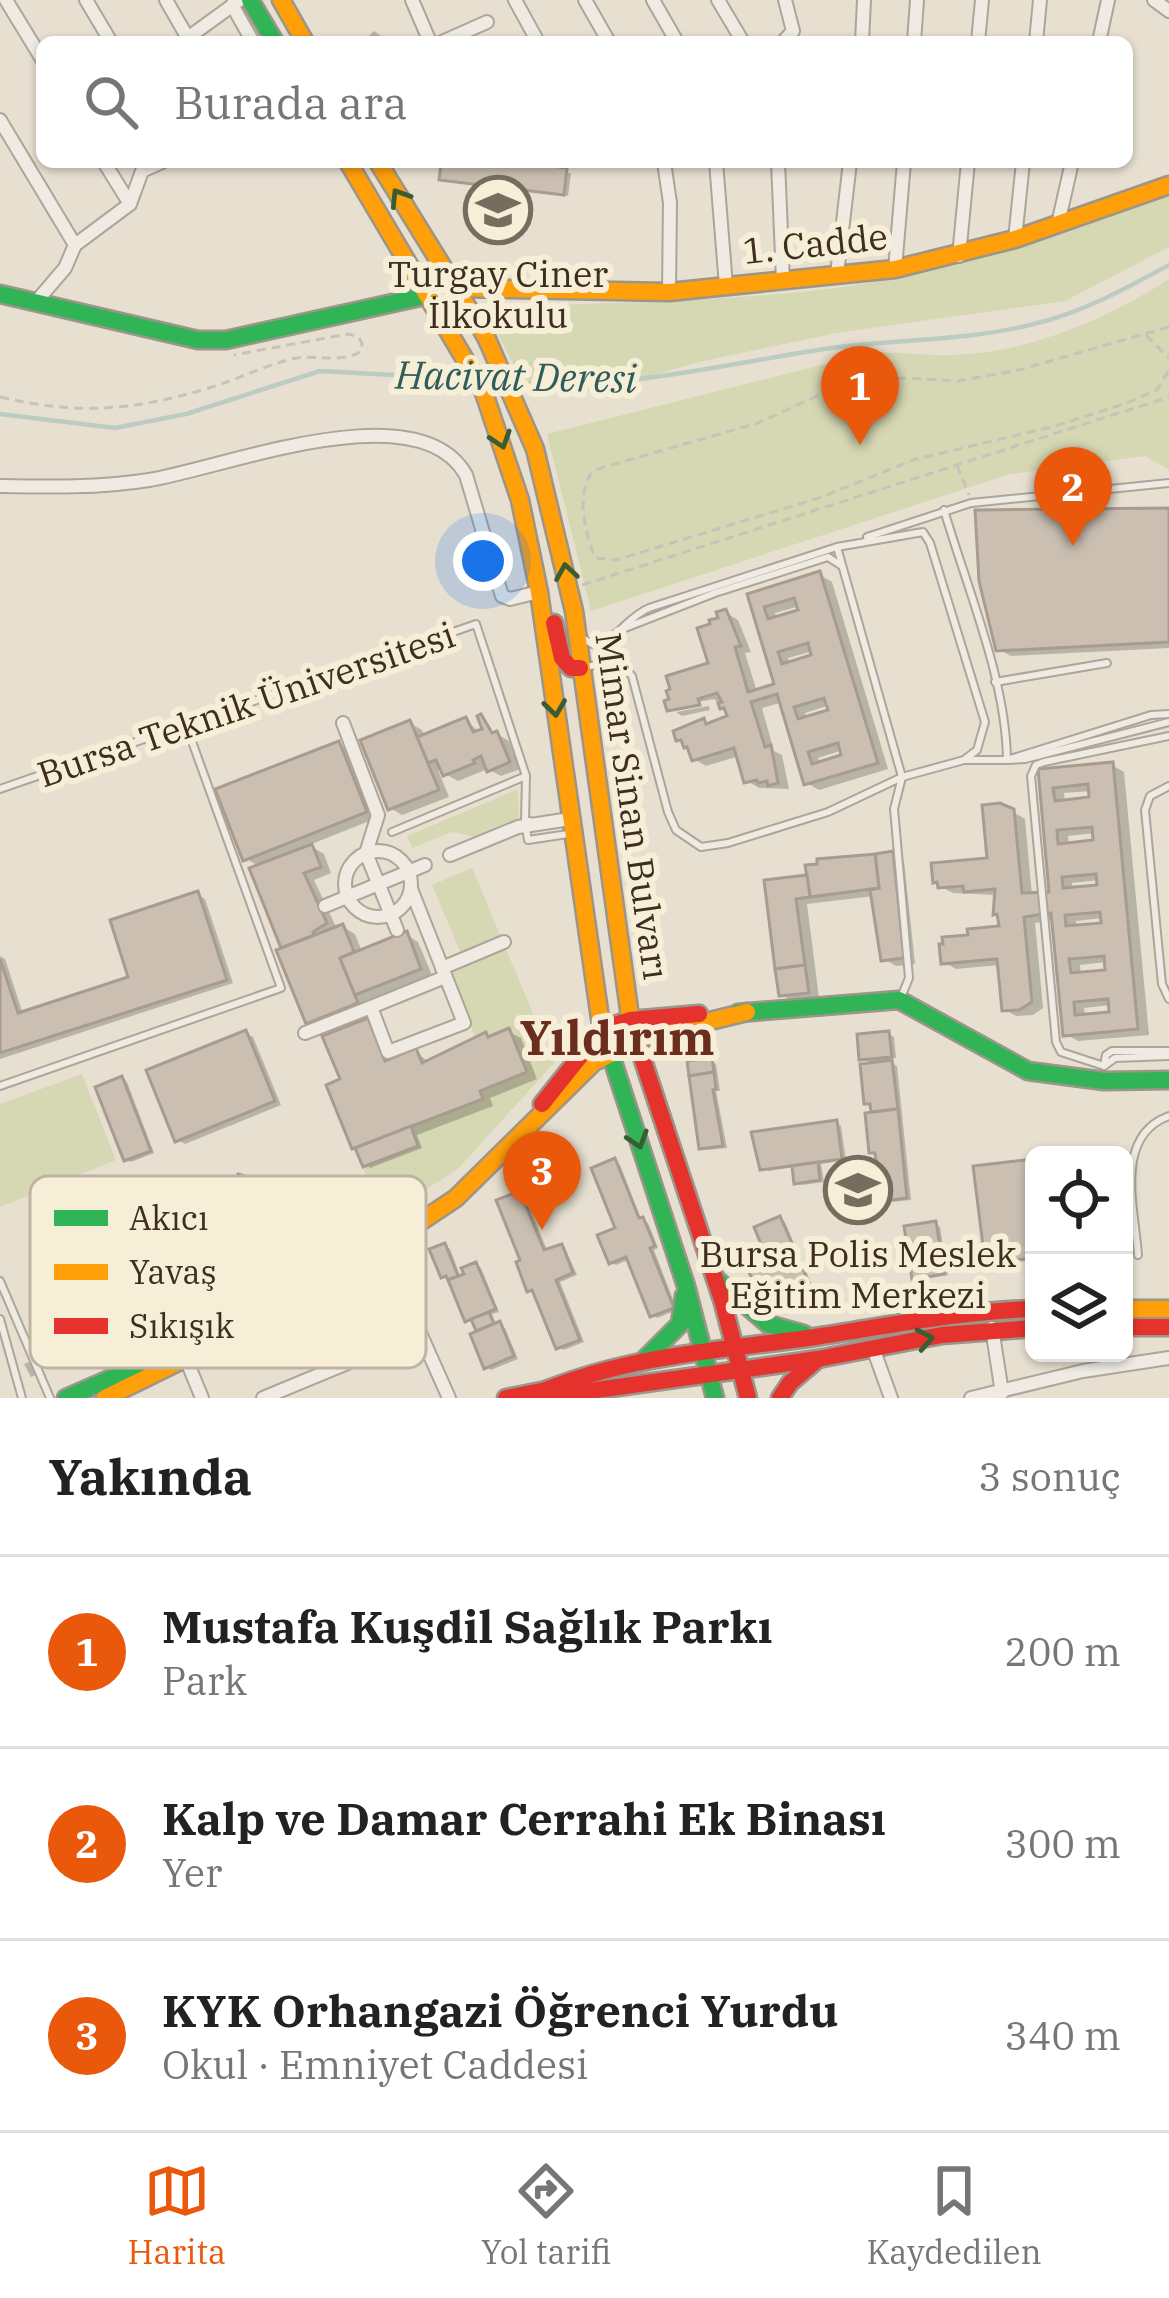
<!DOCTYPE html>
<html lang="tr">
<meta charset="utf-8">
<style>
body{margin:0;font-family:"IBM Plex Serif",serif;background:#f6f6f6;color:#222}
.controls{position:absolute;right:36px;bottom:36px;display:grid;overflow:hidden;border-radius:18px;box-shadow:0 3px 9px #0004}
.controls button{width:108px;height:108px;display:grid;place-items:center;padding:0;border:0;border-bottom:3px solid #e0e0e0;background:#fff;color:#222;font:60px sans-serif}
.you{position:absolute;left:483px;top:561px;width:42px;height:42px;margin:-30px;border:9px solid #fff;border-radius:50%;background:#1a73e8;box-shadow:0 0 0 18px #1a73e833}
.badge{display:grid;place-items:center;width:78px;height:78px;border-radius:50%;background:#ea580c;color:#fff;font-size:39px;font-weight:700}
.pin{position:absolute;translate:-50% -99px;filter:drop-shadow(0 3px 6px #0008)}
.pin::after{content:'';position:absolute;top:63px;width:42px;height:36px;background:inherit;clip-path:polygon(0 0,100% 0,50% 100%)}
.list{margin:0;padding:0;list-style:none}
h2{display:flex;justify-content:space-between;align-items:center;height:156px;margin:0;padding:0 48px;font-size:51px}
h2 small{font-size:39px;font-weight:400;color:#767676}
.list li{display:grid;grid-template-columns:78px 1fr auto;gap:36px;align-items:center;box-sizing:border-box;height:192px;padding:0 48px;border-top:3px solid #e0e0e0}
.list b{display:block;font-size:45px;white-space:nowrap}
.list p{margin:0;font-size:39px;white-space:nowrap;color:#767676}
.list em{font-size:39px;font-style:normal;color:#767676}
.icon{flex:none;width:66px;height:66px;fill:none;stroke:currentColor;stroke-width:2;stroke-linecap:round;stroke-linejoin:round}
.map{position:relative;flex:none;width:1169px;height:1398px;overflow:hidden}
.search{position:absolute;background:#fff;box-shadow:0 3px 9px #0004;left:36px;right:36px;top:36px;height:132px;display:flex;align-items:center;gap:30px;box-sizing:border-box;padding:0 42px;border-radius:18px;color:#767676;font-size:45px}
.sheet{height:732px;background:#fff}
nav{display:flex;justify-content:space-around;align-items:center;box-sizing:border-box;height:168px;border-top:3px solid #e0e0e0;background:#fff;font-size:33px;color:#767676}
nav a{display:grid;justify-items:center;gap:6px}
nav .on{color:#ea580c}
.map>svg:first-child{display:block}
.green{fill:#d6d7b3}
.shadow{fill:#0003;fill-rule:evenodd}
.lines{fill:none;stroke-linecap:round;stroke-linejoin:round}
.stream{stroke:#bcccc2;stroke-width:4.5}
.building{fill:#cbbfb2;stroke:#a89c90;stroke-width:3;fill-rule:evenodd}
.lane-casing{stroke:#ada599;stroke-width:10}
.street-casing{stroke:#ada599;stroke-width:16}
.fast-casing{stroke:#9c958a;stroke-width:21}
.slow-casing{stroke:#9c958a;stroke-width:21}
.jam-casing{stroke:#9c958a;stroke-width:21}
.path{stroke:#c8c2b9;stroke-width:3;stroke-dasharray:9 6;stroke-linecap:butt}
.lane{stroke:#efebe3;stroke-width:6}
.street{stroke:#efebe3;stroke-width:12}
.fast{stroke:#30b455;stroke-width:16}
.slow{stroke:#ff9f0a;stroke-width:16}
.jam{stroke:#e5322d;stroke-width:16}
.oneway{stroke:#385d33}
.labels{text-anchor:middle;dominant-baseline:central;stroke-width:12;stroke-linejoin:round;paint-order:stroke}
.street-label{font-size:36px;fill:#3d2e20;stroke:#f7eed8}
.poi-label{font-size:36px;fill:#3d2e20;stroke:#f7eed8}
.water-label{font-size:39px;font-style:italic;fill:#2f5d5a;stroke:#f7eed8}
.district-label{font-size:48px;font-weight:bold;fill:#6b2e1e;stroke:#f7eed8}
.key{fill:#f7eed8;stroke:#bfb4a1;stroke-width:3}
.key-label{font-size:33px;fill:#3d2e20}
</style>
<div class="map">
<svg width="1169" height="1398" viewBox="0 0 1169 1398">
<rect width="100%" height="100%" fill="#e7e0d1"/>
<g class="green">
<path d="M1169 193V247L1065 301 836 333 699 362 598 391 530 396 490 319 499 307C638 301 780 303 917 274 1003 256 1086 222 1169 193Z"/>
<path d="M1169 279V470L1145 456 1010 474 591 611 547 434 869 353C898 351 925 356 953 355 1028 353 1107 319 1169 279Z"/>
<path d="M518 789 519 818 475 837 452 832 412 848 407 836Z"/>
<path d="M472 868 501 937 461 954 432 885Z"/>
<path d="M505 947 554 1063 458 1169 383 1217 363 1167 418 1146 411 1126 483 1099 480 1091 526 1072 509 1029 488 1037 485 1032 475 1036 448 970Z"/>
<path d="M82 1074 116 1160 0 1207V1104Z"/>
</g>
<g class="shadow">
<path d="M374 31 381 36 386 42H363Z"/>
<path d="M448 162H565L564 170 571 174 568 196 448 181 443 179Z"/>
<path d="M1169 511V648L1011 656 998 649Z"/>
<path d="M820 575 832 582 888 769 819 790 807 783 783 702 762 708 774 751 782 755 789 789 759 788 747 781 739 756 706 766 694 759 692 749 679 739 704 721 711 726 728 721 727 710 714 699 678 706 712 665 714 626 726 613 738 620 751 652 745 653 757 692 778 686 751 596ZM800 606 802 612 777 620 775 613ZM813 651 815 657 790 665 788 658ZM830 705 832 712 807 719 805 713ZM843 750 845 757 820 765 818 758Z"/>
<path d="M709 706 710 710 682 716 676 712Z"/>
<path d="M466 720 480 733 489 729 509 741 520 769 501 776 488 769 458 781 438 770 449 797 402 815 390 808 410 723 422 730 425 737Z"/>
<path d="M339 744 351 751 377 818 309 845 324 854 331 873 314 880 337 929 343 927 355 934 362 952 407 935 418 942 432 975 365 1002 369 1010 320 1029 308 1022 253 870 260 867 245 858Z"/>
<path d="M1112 765 1124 772 1149 1035 1078 1041 1066 1034 1055 920 1035 923 1043 1008 1033 1015 1016 1016 1004 1009 1000 965 956 969 944 962 971 938 1002 929 997 895 953 893 941 887 990 860 1013 812 1025 819 1032 896 1052 895 1041 772ZM1091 791 1092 800 1065 803 1064 793ZM1095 833 1096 843 1069 846 1068 836ZM1099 880 1100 887 1073 890 1072 883ZM1103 918 1104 926 1077 928 1076 921ZM1107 962 1108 972 1081 975 1080 965ZM1111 1005 1112 1015 1085 1017 1084 1008Z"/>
<path d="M892 855 904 861 915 964 896 966 884 959 874 896 807 904 819 998 794 1002 782 995 767 883 810 877Z"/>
<path d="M198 895 205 899 233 983 0 1059V956L5 959 23 1014 132 979Z"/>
<path d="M368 1021 380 1028 393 1061 416 1052 430 1063 485 1035 491 1039 509 1032 521 1038 537 1079 490 1098 493 1106 417 1135 422 1148 370 1168 355 1147 343 1081Z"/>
<path d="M246 1033 253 1037 281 1105 185 1144 178 1140Z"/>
<path d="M889 1034 894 1037 896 1058 885 1059 897 1066 911 1200 882 1203 877 1200 879 1155 872 1151 873 1106 867 1103 875 1065 862 1058Z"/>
<path d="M711 1061 716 1064 720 1091H716L727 1148 707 1150 702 1147Z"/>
<path d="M122 1079 127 1082 154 1153 131 1162 126 1159Z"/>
<path d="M836 1123 841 1126 846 1160 821 1164 824 1182 802 1185 797 1182 795 1167 768 1171 763 1168Z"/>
<path d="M615 1162 620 1165 641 1219 648 1223 658 1248 654 1250 677 1310 657 1318 652 1315 630 1259 616 1265 611 1262 619 1229Z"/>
<path d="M1034 1162V1260L1016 1262 1011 1259 1009 1245 986 1244Z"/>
<path d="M520 1194 525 1197 548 1252 561 1247 566 1250 577 1275 560 1282 584 1342 564 1350 559 1347 535 1292 530 1289Z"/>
<path d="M780 1219 785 1222 813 1288 770 1306 765 1303Z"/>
<path d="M935 1224 940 1227 948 1275 920 1280 915 1277Z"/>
<path d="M445 1246 450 1249 461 1278 476 1265 481 1268 499 1312 492 1314 497 1326 505 1328 518 1359 491 1370 486 1367 475 1321 467 1320 450 1278 443 1276Z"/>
<path d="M33 1360 40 1373 31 1377 24 1364Z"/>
</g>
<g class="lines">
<g class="stream">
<path d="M514 383C620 391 720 365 824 349 893 339 967 341 1034 324 1083 312 1125 289 1169 265"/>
<path d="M0 414 115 428 186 414 320 371 467 379"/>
</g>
</g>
<g class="building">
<path d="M446 162H560L559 167 567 168 564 195 439 180 441 164Z"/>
<path d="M1169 508V642L996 651 979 581 975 510Z"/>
<path d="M820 571 878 763 804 785 777 694 751 702 765 747 771 745 778 783 768 786 767 781 758 783 757 780 744 783 734 748 692 761 687 747 684 748 681 740 676 741 673 731 704 718 706 724 727 716 724 708 720 709 718 703 722 702 717 693 698 699 700 705 667 711 664 701 669 699 666 691 670 689 666 676 708 663 697 628 710 624 709 620 718 618 716 612 726 609 741 646 735 647 748 692 774 684 747 594ZM794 598 798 610 768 619 764 607ZM808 643 811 655 782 664 778 652ZM824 698 828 710 798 719 794 707ZM838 743 841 755 812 764 808 752Z"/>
<path d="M481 714 492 733 497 731 510 762 487 772 481 756 473 760 475 763 443 776 436 760 428 763 417 737 466 717 473 732 482 729 477 716Z"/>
<path d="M410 720 439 790 388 810 360 740Z"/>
<path d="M339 741 367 812 243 861 215 789Z"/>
<path d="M1113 762 1138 1029 1063 1036 1051 913 1024 917 1032 1002 1019 1010 1002 1011 997 959 941 964 939 944H943L942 937 968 935 967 929 999 926 997 914 993 915 995 889 964 892 963 886 938 888 937 882 933 883 931 863 987 858 982 805 1000 803 1014 809 1022 893 1049 892 1038 769ZM1088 784 1089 797 1055 801 1053 788ZM1092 827 1093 840 1058 844 1057 830ZM1096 874 1097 885 1063 888 1062 877ZM1100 912 1101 923 1066 926 1065 915ZM1104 956 1105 970 1071 973 1069 959ZM1108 999 1109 1012 1075 1015 1074 1002Z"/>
<path d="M312 844 321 867 304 873 327 923 313 932 314 935 281 948 249 868Z"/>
<path d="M893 851 904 958 881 961 870 890 879 888 875 854Z"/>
<path d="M875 854 879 888 810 897 805 865 817 864V859Z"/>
<path d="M807 875 810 897 796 899 805 965 775 969 764 880Z"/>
<path d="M198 891 227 980 0 1053V959L18 1013 128 977 110 920Z"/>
<path d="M343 924 354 952 340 958 358 1003 306 1024 276 950Z"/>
<path d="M407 931 421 969 355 995 340 958Z"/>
<path d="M805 965 809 993 779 996 775 969Z"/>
<path d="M368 1018 385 1061 416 1048 422 1063 486 1032 488 1037 509 1028 527 1072 480 1091 483 1099 352 1149 326 1085 340 1079 322 1036Z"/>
<path d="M246 1030 275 1101 175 1142 146 1070Z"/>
<path d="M889 1031 892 1057 859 1060 857 1034Z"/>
<path d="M712 1058 714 1072 689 1076 687 1061Z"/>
<path d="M892 1060 898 1109 871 1112 870 1104H864L860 1064Z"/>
<path d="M714 1072 716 1089 713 1090 723 1146 699 1149 689 1076Z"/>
<path d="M122 1076 151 1151 124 1161 95 1087Z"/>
<path d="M898 1109 907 1198 875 1202 870 1161H876L875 1153H869L865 1113Z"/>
<path d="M837 1120 842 1159 760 1170 751 1132Z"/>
<path d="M411 1126 418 1146 363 1167 355 1148Z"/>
<path d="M615 1158 639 1218 643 1217 655 1246 650 1248 674 1308 650 1317 626 1257 609 1264 597 1235 615 1228 591 1168Z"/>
<path d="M1034 1159V1258L1008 1261 1006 1244 983 1246 973 1166Z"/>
<path d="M818 1162 820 1180 794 1184 792 1166Z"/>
<path d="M238 1174 281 1187 277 1202 292 1206 282 1240 247 1259 214 1249 218 1239 203 1234 217 1187 233 1191Z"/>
<path d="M520 1191 544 1250 562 1244 573 1273 556 1280 580 1340 556 1349 532 1290 527 1292 516 1262 520 1260 496 1200Z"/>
<path d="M780 1216 810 1285 763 1305 748 1270 768 1261 754 1227Z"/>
<path d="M936 1221 944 1274 912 1279 904 1226Z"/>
<path d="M445 1243 458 1276 448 1280 446 1276 441 1278 429 1249Z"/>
<path d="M476 1262 496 1309 465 1322 448 1280 464 1274 461 1268Z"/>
<path d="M489 1312 494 1324 476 1331 471 1319Z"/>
<path d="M500 1321 514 1356 484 1369 470 1334Z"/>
</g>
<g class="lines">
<g class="lane-casing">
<g id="lane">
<path d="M944 510C967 588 1006 679 1007 760L1025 759 1169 722"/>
<path d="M867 537 971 503 1169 483"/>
<path d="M625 628 715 593 828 557 842 566"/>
<path d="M581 637 592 644C619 641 625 618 649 608L837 547 902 777 894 809 909 978 902 995"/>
<path d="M584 667C604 664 619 659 632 676L668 812 676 830 701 847 728 843 828 812 902 777 964 760 977 750 985 722 930 543 923 532 837 547"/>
<path d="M995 682 1107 663"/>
<path d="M964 760H1007L1151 715 1169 714"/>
<path d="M1169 786 1150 796 1145 810 1162 984 1169 999"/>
<path d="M0 789 476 624 526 776"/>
<path d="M526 828 528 840 568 834"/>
<path d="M392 832 526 776 525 821H530"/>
<path d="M1104 1065 1106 1055 1112 1051H1169"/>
<path d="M1104 1066 1061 1052 1056 1042 1031 776 1036 765 1044 762 1169 736"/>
<path d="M1104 1066 1115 1058 1169 1056"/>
<path d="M0 1086 281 988 186 725"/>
<path d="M1138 1255C1135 1209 1113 1136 1169 1116"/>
<path d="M0 1281 50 1398"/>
<path d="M0 1319 22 1398"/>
</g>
</g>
<g class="street-casing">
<g id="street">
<path d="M6 0 42 59"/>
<path d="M86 0 111 42"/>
<path d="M166 0 189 40"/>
<path d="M412 0 430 42"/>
<path d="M515 0 538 42"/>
<path d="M585 0 609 42"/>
<path d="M653 0 677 42"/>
<path d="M718 0 743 42"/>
<path d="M1154 0 1169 11"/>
<path d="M232 5 253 42"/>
<path d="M182 42 240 0"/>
<path d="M442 42 487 22"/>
<path d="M783 42 793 31 785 0"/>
<path d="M862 42 864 0"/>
<path d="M914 42 917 0"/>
<path d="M978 42 982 0"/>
<path d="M1036 42 1040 0"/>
<path d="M1099 42 1108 0"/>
<path d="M0 120 75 245"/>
<path d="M104 162 130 204"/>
<path d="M664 162 670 203 669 292"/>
<path d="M716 162 726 286"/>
<path d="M778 162 783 280"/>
<path d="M1058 224 1072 162"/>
<path d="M1015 239 1023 162"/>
<path d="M75 245 130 204 142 171 162 162"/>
<path d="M959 256 968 162"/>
<path d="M895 269 904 162"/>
<path d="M837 274 850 162"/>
<path d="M36 302 65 268 75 245"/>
<path d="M0 486C50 487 99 488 149 480 224 468 418 390 466 475L502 596 510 599 539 592"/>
<path d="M343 723 378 815 366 853 397 930"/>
<circle cx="378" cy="884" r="33"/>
<path d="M450 855 518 827 570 819"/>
<path d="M325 906 425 865"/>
<path d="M442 968 504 942"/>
<path d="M371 1007 445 977"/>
<path d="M305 1033 371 1007 388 1052 464 1023 411 889"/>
<path d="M356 1265 420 1333 449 1398"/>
<path d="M992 1328 1002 1393"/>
<path d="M873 1348 891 1398"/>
<path d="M186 1359 202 1398"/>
<path d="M263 1398 420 1333"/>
<path d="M971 1398 1083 1371 1169 1358"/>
</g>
</g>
<g class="fast-casing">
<g id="fast">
<path d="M250 0 275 42"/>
<path d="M0 294 198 340H226L429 295"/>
<path d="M738 1013 899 1000 1028 1071 1104 1081 1169 1080"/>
<path d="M601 1025 686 1286 715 1398"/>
<path d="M717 1280 768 1324 804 1334"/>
<path d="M643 1361 680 1324 684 1296"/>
<path d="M66 1398 155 1359 325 1273 352 1266"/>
</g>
</g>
<g class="slow-casing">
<g id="slow">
<path d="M281 0 305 42"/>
<path d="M348 162 483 390 520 500 539 592 601 1025"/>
<path d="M378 162 486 337 535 449 574 611 631 1024"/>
<path d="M456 288 669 292 895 269 1015 239 1169 185"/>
<path d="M1124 1309H1169"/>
<path d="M105 1398 337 1284 356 1265 456 1198 594 1062 648 1036 747 1012"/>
</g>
</g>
<g class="jam-casing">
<g id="jam">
<path d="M554 623 562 658 571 668H580"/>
<path d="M631 1024 723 1303 748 1398"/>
<path d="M542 1104 602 1029 630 1020 699 1014"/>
<path d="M1124 1327H1169"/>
<path d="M546 1390C632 1355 724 1350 815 1337 888 1326 960 1311 1034 1309"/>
<path d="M546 1390 575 1393 818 1359 942 1335 1034 1328"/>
<path d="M506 1398 546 1390"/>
<path d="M780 1398 790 1383 818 1359"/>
</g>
</g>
<g class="path">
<path d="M1169 327 1019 370 958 381 902 378 817 396 758 423 594 470C575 490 585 534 595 558L616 560 822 497 913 460 1055 426 1127 403 1157 390 1169 370"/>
<path d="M1146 335 1169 358"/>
<path d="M0 397C78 415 132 411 209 388 239 379 267 364 297 358 318 355 342 363 360 352L362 344 359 337 348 334 234 355"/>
<path d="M957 465 969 495"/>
<path d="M582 585 1169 397"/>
</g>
<use href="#lane" class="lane"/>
<use href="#street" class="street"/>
<use href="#fast" class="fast"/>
<use href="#slow" class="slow"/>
<use href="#jam" class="jam"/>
</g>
<defs><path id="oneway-chevron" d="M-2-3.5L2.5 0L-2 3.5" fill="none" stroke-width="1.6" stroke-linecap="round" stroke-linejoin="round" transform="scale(3)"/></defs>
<g class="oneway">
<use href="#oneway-chevron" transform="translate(399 197) rotate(-122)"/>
<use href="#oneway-chevron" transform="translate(501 440) rotate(72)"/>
<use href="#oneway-chevron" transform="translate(566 572) rotate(-99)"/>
<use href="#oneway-chevron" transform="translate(555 708) rotate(82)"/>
<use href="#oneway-chevron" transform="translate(638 1140) rotate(72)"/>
<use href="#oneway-chevron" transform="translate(925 1339) rotate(-11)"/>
</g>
<defs>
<g id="school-ring" transform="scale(3.45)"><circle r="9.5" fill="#f7eed8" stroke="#786c5e" stroke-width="1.5"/><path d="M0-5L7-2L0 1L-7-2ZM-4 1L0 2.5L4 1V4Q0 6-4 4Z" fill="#786c5e"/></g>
</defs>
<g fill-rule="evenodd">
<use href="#school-ring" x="498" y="210"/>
<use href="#school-ring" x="858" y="1190"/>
</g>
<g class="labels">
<g class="street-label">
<text transform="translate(815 243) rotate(-6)">1. Cadde</text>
<text transform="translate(246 704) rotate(-19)">Bursa Teknik Üniversitesi</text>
<text transform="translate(633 806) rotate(82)">Mimar Sinan Bulvarı</text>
</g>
<g class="poi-label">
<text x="498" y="273">Turgay Ciner<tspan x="498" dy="41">İlkokulu</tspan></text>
<text x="858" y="1253">Bursa Polis Meslek<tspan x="858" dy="41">Eğitim Merkezi</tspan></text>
</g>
<g class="water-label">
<text transform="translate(516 376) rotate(1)">Hacivat Deresi</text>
</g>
<g class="district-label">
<text x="617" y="1037">Yıldırım</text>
</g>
</g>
<rect x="30" y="1176" width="396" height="192" rx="18" class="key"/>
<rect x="54" y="1210" width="54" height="16" fill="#30b455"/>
<rect x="54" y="1264" width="54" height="16" fill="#ff9f0a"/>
<rect x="54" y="1318" width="54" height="16" fill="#e5322d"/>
<g class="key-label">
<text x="129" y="1230">Akıcı</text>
<text x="129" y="1284">Yavaş</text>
<text x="129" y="1338">Sıkışık</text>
</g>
</svg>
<div class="controls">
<button><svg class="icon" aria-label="locate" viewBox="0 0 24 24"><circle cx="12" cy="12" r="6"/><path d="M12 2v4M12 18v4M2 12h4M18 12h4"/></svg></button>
<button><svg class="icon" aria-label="layers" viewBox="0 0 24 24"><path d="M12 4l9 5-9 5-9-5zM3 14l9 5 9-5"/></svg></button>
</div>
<div class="you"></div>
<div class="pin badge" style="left:860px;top:445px">1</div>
<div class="pin badge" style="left:1073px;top:546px">2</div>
<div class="pin badge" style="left:542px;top:1230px">3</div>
<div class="search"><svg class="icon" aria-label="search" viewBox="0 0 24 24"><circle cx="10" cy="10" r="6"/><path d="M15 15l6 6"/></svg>Burada ara</div>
</div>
<section class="sheet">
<h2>Yakında<small>3 sonuç</small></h2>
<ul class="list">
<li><span class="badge">1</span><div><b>Mustafa Kuşdil Sağlık Parkı</b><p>Park</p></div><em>200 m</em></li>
<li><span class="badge">2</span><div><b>Kalp ve Damar Cerrahi Ek Binası</b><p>Yer</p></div><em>300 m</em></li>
<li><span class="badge">3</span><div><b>KYK Orhangazi Öğrenci Yurdu</b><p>Okul · Emniyet Caddesi</p></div><em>340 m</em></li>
</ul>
</section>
<nav>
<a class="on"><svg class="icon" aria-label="map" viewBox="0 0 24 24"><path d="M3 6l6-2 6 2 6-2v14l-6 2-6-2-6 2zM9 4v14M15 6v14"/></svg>Harita</a>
<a><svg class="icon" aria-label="directions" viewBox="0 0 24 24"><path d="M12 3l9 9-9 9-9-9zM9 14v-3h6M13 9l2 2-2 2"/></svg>Yol tarifi</a>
<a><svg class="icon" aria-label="saved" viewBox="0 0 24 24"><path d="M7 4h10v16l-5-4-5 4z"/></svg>Kaydedilen</a>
</nav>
